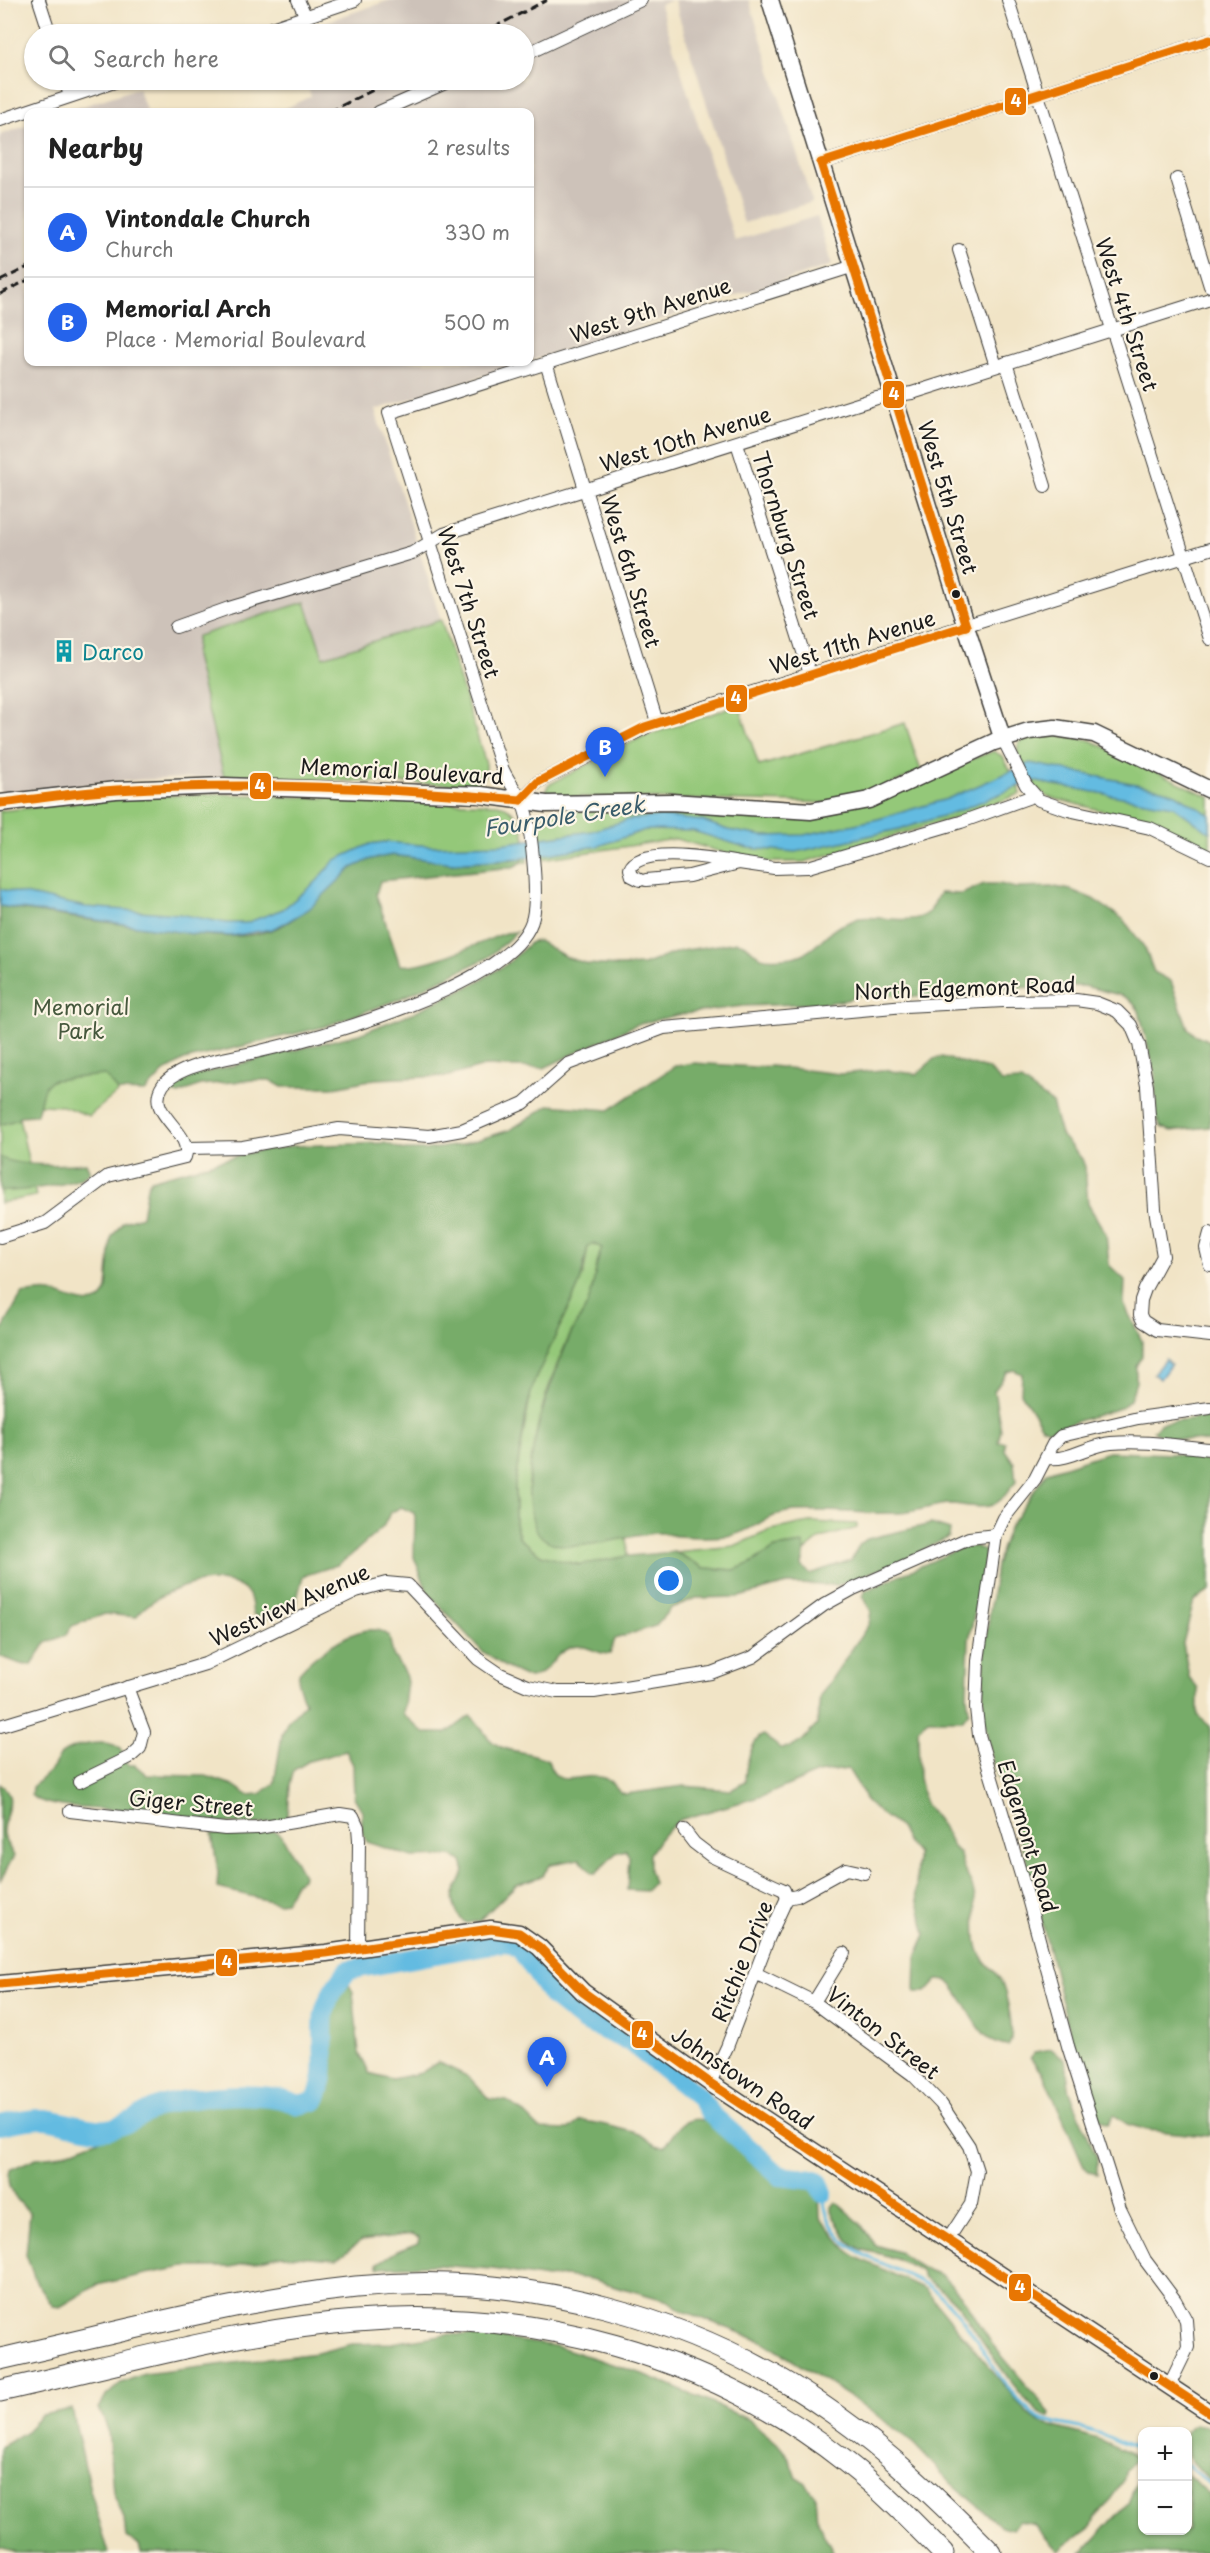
<!DOCTYPE html>
<meta charset="utf-8">
<style>
body{margin:0;font-family:"Playpen Sans",sans-serif;background:#f2f2f2;color:#222}
.controls{position:absolute;right:18px;bottom:18px;display:grid;overflow:hidden;border-radius:12px;box-shadow:0 2px 4px #0004}
.controls button{width:54px;height:54px;display:grid;place-items:center;padding:0;border:0;border-bottom:2px solid #e0e0e0;background:#fff;color:#222;font:30px sans-serif}
.you{position:absolute;left:669px;top:1581px;width:21px;height:21px;margin:-15px;border:4px solid #fff;border-radius:50%;background:#1a73e8;box-shadow:0 0 0 9px #1a73e833}
.badge{display:grid;place-items:center;width:39px;height:39px;border-radius:50%;background:#2563eb;color:#fff;font-size:20px;font-weight:700}
.pin{position:absolute;translate:-50% -50px;filter:drop-shadow(0 2px 3px #0008)}
.pin::after{content:'';position:absolute;top:32px;width:21px;height:18px;background:inherit;clip-path:polygon(0 0,100% 0,50% 100%)}
.list{margin:0;padding:0;list-style:none}
h2{display:flex;justify-content:space-between;align-items:center;height:78px;margin:0;padding:0 24px;font-size:26px}
h2 small{font-size:20px;font-weight:400;color:#767676}
.list li{display:grid;grid-template-columns:39px 1fr auto;gap:18px;align-items:center;box-sizing:border-box;height:90px;padding:0 24px;border-top:2px solid #e0e0e0}
.list b{display:block;font-size:22px;white-space:nowrap}
.list p{margin:0;font-size:20px;white-space:nowrap;color:#767676}
.list em{font-size:20px;font-style:normal;color:#767676}
.icon{flex:none;width:33px;height:33px;fill:none;stroke:currentColor;stroke-width:2;stroke-linecap:round;stroke-linejoin:round}
.map{position:relative;flex:none;width:1210px;height:2553px;overflow:hidden}
.search{position:absolute;background:#fff;box-shadow:0 2px 4px #0004;left:24px;top:24px;width:510px;height:66px;display:flex;align-items:center;gap:15px;box-sizing:border-box;padding:0 21px;border-radius:33px;color:#767676;font-size:22px}
.panel{position:absolute;background:#fff;box-shadow:0 2px 4px #0004;left:24px;top:108px;width:510px;height:258px;border-radius:12px}
.map>svg:first-child{display:block}
.industrial{fill:#cdc2b9}
.green{fill:#94c879;stroke:#58724a;stroke-width:1.5}
.forest{fill:#77ac69;stroke:#4a6442;stroke-width:1.5}
.water{fill:#64bbe1;stroke:#406c7e;stroke-width:1.5}
.lines{fill:none;stroke-linecap:round;stroke-linejoin:round}
.stream{stroke:#64bbe1;stroke-width:3}
.river{stroke:#64bbe1;stroke-width:20}
.street-casing{stroke:#3c3a36;stroke-width:14}
.secondary-casing{stroke:#3c3a36;stroke-width:19}
.highway-casing{stroke:#3c3a36;stroke-width:23}
.street{stroke:#fff;stroke-width:12}
.secondary{stroke:#fff;stroke-width:16}
.highway{stroke:#fff;stroke-width:21}
.rail{stroke:#1c1c1c;stroke-width:3;stroke-dasharray:9 4.5;stroke-linecap:butt}
.bus-1-casing{stroke:#fcf5e5;stroke-width:14}
.bus-1{stroke:#e87603;stroke-width:9}
.bus-dot{fill:#1c1c1c;stroke:#fcf5e5;stroke-width:2}
.labels{text-anchor:middle;dominant-baseline:central;stroke-width:4.5;stroke-linejoin:round;paint-order:stroke}
.street-label{font-size:21px;fill:#1c1c1c;stroke:#fcf5e5}
.culture-label{font-size:21px;fill:#0d838f;stroke:#fcf5e5;text-anchor:start}
.park-label{font-size:21px;fill:#46583d;stroke:#fcf5e5}
.water-label{font-size:22px;font-style:italic;fill:#395c6b;stroke:#fcf5e5}
.line-badge{stroke:#fcf5e5;stroke-width:2}
.badge-label{font-size:16px;text-anchor:middle;font-weight:bold;fill:#fff}
</style>
<div class="map">
<svg width="1210" height="2553" viewBox="0 0 1210 2553">
<rect width="100%" height="100%" fill="#fcf5e5"/>
<filter id="ink" filterUnits="userSpaceOnUse"><feTurbulence type="fractalNoise" baseFrequency=".0167" numOctaves="2"/><feDisplacementMap in="SourceGraphic" scale="12" xChannelSelector="R" yChannelSelector="G"/><feConvolveMatrix kernelMatrix="1 2 1 2 8 2 1 2 1" color-interpolation-filters="sRGB"/></filter>
<filter id="wash" filterUnits="userSpaceOnUse"><feTurbulence type="fractalNoise" baseFrequency=".008" numOctaves="4" result="noise"/><feDisplacementMap in="SourceGraphic" scale="24" xChannelSelector="R" yChannelSelector="G"/><feGaussianBlur stdDeviation="1.35" result="paint"/><feColorMatrix in="noise" values="0 0 0 0 0 0 0 0 0 0 0 0 0 0 0 0 0 1.4 0 .05"/><feComposite in="paint" operator="in"/></filter>
<g filter="url(#wash)">
<rect width="100%" height="100%" fill="#f1e4c6"/>
<g class="industrial">
<path d="M390 0H672L660 5 735 241 817 216 832 265 530 361V112H278L311 96 306 80H524V34H290Z"/>
<path d="M674 0H749L812 202 744 223Z"/>
<path d="M138 88 147 112H65Z"/>
<path d="M28 125V362H527L375 410 441 620 323 657 204 689 224 777 135 780 0 794V135Z"/>
</g>
<g class="green">
<path d="M305 602 323 657 441 620 486 764C487 776 480 783 468 785L224 777 195 656 197 636Z"/>
<path d="M739 705 759 766 905 723 921 771 864 796 831 803 548 796 545 793 548 785 642 737Z"/>
<path d="M1054 734 1090 740 1210 797V849L1160 825 1048 797 1035 787 1017 757 1018 745 1023 740Z"/>
<path d="M994 751 1003 757 1020 788V794L958 817 804 862H769L739 857 676 839 536 860C535 842 529 820 549 812L655 808 810 817Z"/>
<path d="M215 794 498 804C526 813 525 836 527 862L435 861 317 889 261 924 229 930 31 910 151 1065 89 1116 63 1106 16 1104 36 1196 0 1203V811L129 797Z"/>
<path d="M593 1243 602 1248C595 1265 595 1284 589 1301 585 1313 576 1322 571 1333 543 1391 520 1466 536 1529L571 1546 626 1538 628 1556 584 1565 552 1559 541 1555 520 1539 515 1524V1481L532 1386 575 1294 584 1272 588 1246Z"/>
<path d="M810 1522 857 1524V1528L821 1538 805 1551 803 1544 775 1548 751 1563 735 1570 704 1568 675 1552 734 1546 771 1530Z"/>
</g>
<g class="forest">
<path d="M393 855 452 863 523 858 521 863 513 867 380 881 376 894 400 965C423 969 482 942 505 933L517 932 487 958 397 1000 323 1027 184 1060 164 1072 145 1092 118 1091 105 1075 53 1080C38 1088 43 1103 36 1115L19 1116V1119L0 1125V906C51 915 102 922 154 928 192 933 233 943 271 930 313 916 332 870 371 859 378 856 386 856 393 855Z"/>
<path d="M984 884H1000L1016 888 1055 887 1071 890 1093 899 1123 919 1145 948 1154 972 1171 981 1188 1028 1194 1034 1210 1041V1127L1171 1131 1161 1127 1156 1116 1155 1074 1139 1011 1133 1002 1123 996 1084 986 1005 988 924 997 862 994 847 1000 827 1003 743 1006 677 1015 635 1025 544 1068 485 1066 449 1076 375 1079 335 1087H282L270 1080H253L200 1085 179 1094H168L170 1087 196 1075 359 1034 412 1013 474 984 507 964 531 942 539 941 566 957 588 964 619 966 643 965 680 951 737 942C747 944 749 948 756 954 764 961 782 958 792 957 816 954 822 933 842 925 847 923 854 920 859 918 878 915 912 926 928 913 934 908 935 899 940 893L962 894Z"/>
<path d="M941 1057 988 1069 1002 1082 1021 1081 1052 1103 1061 1135 1082 1159 1085 1167 1088 1204 1106 1234 1109 1265 1125 1280 1124 1304 1142 1341V1356L1136 1366V1382L1130 1400 1120 1408 1049 1430 1042 1427 1021 1393 1022 1374 1014 1370 1007 1372 994 1391 1001 1430 998 1442H1005V1450L1014 1463 1016 1482C1008 1490 1002 1503 990 1506 977 1509 962 1504 949 1504 932 1505 917 1512 900 1513 865 1515 831 1509 796 1511 770 1512 754 1530 733 1535 717 1538 694 1537 678 1536 672 1536 666 1533 660 1533 630 1532 553 1565 536 1529 513 1480 550 1383 570 1336 575 1324 585 1313 589 1300 595 1283 595 1264 602 1248L593 1243 588 1246 580 1283 534 1382 527 1408 515 1481V1524L520 1539 541 1555 578 1565 628 1556 675 1552 704 1568 734 1570 751 1563 775 1548 803 1544 805 1551 802 1566 810 1574 851 1560 860 1544 867 1539 931 1524 950 1530 949 1537 901 1561 838 1585 787 1584 739 1597 696 1598 671 1608 655 1626 615 1639 610 1654C597 1655 586 1643 572 1647 554 1652 547 1676 529 1678L505 1667 482 1651 428 1593 414 1557 415 1517 414 1513 401 1507 390 1513 383 1527 349 1557 337 1565 303 1576 295 1606 264 1620 253 1614C252 1608 252 1597 247 1592 221 1566 154 1591 136 1617L105 1614 72 1626 66 1635 46 1643 32 1664C19 1667 13 1659 0 1657V1334L22 1294C30 1293 43 1290 51 1292 67 1296 99 1316 107 1288L111 1238 123 1222 142 1216 147 1187 151 1180 248 1153 292 1146 385 1143 404 1150H424L460 1145 510 1130 549 1105 609 1110 675 1066 694 1063 755 1067 771 1066 840 1074 882 1070 917 1074 934 1059Z"/>
<path d="M0 1157C15 1167 67 1165 86 1163L90 1172C78 1186 19 1191 0 1191Z"/>
<path d="M1210 1416V1443C1193 1437 1167 1443 1153 1431L1161 1423Z"/>
<path d="M1108 1452 1175 1454 1210 1461V1591L1194 1601 1183 1643 1189 1677 1198 1689V1716L1210 1726V2135L1207 2136 1147 2130 1127 2124 1114 2115 1108 2124 1098 2118 1070 2034 1027 1862 991 1757 983 1713 985 1649 996 1565 1008 1529 1047 1472Z"/>
<path d="M975 1546 985 1551V1560L969 1640 967 1695 969 1711 962 1720H928L918 1729 919 1778 925 1804 942 1826 952 1846 960 1854C961 1868 969 1876 973 1889 979 1909 972 1930 978 1949 982 1963 994 1968 1000 1979 1006 1991 1017 2037 1008 2046 977 2045 969 2000 948 1981L937 1980 926 1992H915L916 1957 926 1934 916 1894 917 1854 907 1842 900 1828 865 1801 863 1793 848 1769 817 1773 766 1795 679 1820 659 1839 649 1854V1870L653 1883 646 1891 627 1890 629 1857 626 1850 616 1853 596 1873H592L580 1859 551 1864 542 1876 516 1885 479 1921 467 1923C458 1920 451 1903 454 1894 458 1882 468 1874 462 1861L451 1856 412 1857 367 1842 362 1832V1811L354 1797 353 1765 346 1751 309 1761 294 1770 290 1785 288 1815C271 1837 165 1814 139 1811 114 1808 45 1811 31 1795L32 1787 53 1768 61 1754C74 1745 111 1736 122 1751 125 1754 125 1761 127 1765H135L147 1775 206 1776 233 1785 248 1795 260 1794 274 1784 282 1735 287 1722 305 1703 298 1684 299 1673C314 1654 366 1615 389 1636L393 1655 405 1674 407 1682 403 1714 424 1733H447L470 1716C481 1722 482 1737 499 1746 512 1753 531 1751 548 1760 555 1792 578 1773 599 1777 610 1778 615 1786 621 1793L626 1794 684 1786 731 1790 745 1782C745 1769 751 1738 764 1735L780 1748 792 1747 802 1741 817 1725 820 1696 869 1624 871 1611 863 1596 865 1591 961 1548Z"/>
<path d="M0 1784C21 1798 1 1816 3 1834 4 1841 11 1849 14 1856L0 1881Z"/>
<path d="M276 1831 282 1836 303 1875 302 1879 295 1883 286 1902 278 1903 217 1888 218 1872 212 1834Z"/>
<path d="M349 1985 353 1992 359 2052 369 2073 392 2079 421 2073 438 2062 469 2077 489 2099 507 2101 522 2111 540 2129 568 2130 580 2121C599 2122 618 2128 636 2133 648 2136 651 2148 665 2146 671 2139 675 2129 682 2124 719 2100 756 2172 784 2183 795 2188 808 2182 819 2190L820 2218 852 2255 925 2289 1026 2412 1047 2425 1098 2439 1133 2455 1136 2460 1125 2471 1124 2479 1090 2527 1058 2551 1034 2525 1020 2521 1012 2529 1001 2526 952 2484 909 2439 858 2402 764 2342 683 2311 668 2301 591 2279 565 2276 546 2278 493 2269 436 2265 379 2267 377 2264 397 2251 418 2243 419 2237 412 2234 361 2241 337 2259 282 2255 231 2267H185L146 2274 97 2285 60 2307 53 2306 36 2282 26 2255 30 2213C18 2201 4 2189 9 2170L36 2158 56 2156 102 2138 120 2135 148 2118 187 2103H283L298 2110 316 2108 327 2096 330 2088 328 2008 341 1987Z"/>
<path d="M1051 2049 1065 2059 1070 2092 1097 2158V2174L1089 2172 1084 2166 1044 2076 1030 2058 1035 2052Z"/>
<path d="M836 2202 861 2224 875 2245 899 2252 920 2267 941 2275 953 2287 967 2303 992 2344 1050 2413 1049 2417C1030 2418 975 2329 963 2312 954 2298 939 2288 926 2279 920 2276 925 2277 921 2272 917 2267 891 2257 884 2255 876 2252 865 2252 858 2248 845 2240 838 2224 831 2211V2208Z"/>
<path d="M447 2334 482 2336 556 2346 646 2375 748 2419 777 2443 790 2459 797 2478 805 2482 815 2495 817 2521 834 2553H141L139 2546 126 2537 124 2518 113 2492 108 2430 99 2408 105 2397 121 2383 144 2374 317 2353 351 2344 392 2343Z"/>
<path d="M72 2409 90 2490 109 2553H18L0 2547V2447L24 2433 42 2415Z"/>
<path d="M1194 2424 1206 2426 1210 2431V2481L1188 2457 1186 2431Z"/>
<path d="M1142 2470V2530H1188V2475L1210 2495V2553H1082L1128 2503Z"/>
</g>
<g class="water">
<path d="M1030 763 1161 789 1176 794 1210 815V833L1173 806 1032 781 958 811 904 828 796 852 748 848 693 831 645 830 599 846 523 858 452 863 393 855 371 859 352 868 309 909 287 922 272 929 232 936 193 934 0 906V889L86 907 179 914 227 923H246L283 909 317 881 335 860 370 844 384 842 433 846 500 844 592 831 627 820 659 816 703 821 728 830 763 836 804 835 878 819 947 799Z"/>
<path d="M1165 1359 1171 1364 1160 1379 1153 1374Z"/>
</g>
<g class="lines">
<g class="stream">
<path d="M823 2193C826 2256 890 2261 930 2287 974 2317 994 2387 1038 2417 1043 2421 1053 2422 1060 2424 1074 2427 1090 2429 1104 2435 1117 2441 1128 2447 1142 2450"/>
<path d="M1188 2465 1210 2485"/>
</g>
<path class="river" d="M0 2125C16 2122 29 2118 45 2119 65 2121 89 2132 108 2129 128 2126 141 2114 158 2107 188 2095 271 2089 298 2105L315 2101C330 2075 320 2043 324 2014 327 1997 338 1983 348 1970L503 1942 512 1943 521 1950 552 1996 584 2021 630 2042 668 2072 699 2097 712 2115 780 2176 813 2180 819 2183 823 2193"/>
</g>
</g>
<g filter="url(#ink)">
<g class="lines">
<g class="street-casing">
<g id="street">
<path d="M39 0 50 34"/>
<path d="M298 0 306 17"/>
<path d="M1008 0 1210 639"/>
<path d="M254 34 355 0"/>
<path d="M524 55 641 0"/>
<path d="M65 80 70 96"/>
<path d="M379 112 452 80"/>
<path d="M0 120 120 80"/>
<path d="M821 163 1210 40"/>
<path d="M1177 179 1210 286"/>
<path d="M959 250 996 366"/>
<path d="M546 363 657 722"/>
<path d="M1006 363 1045 486"/>
<path d="M737 443 810 674"/>
<path d="M176 627 229 608 412 553 444 534 877 398 912 393 1210 299"/>
<path d="M1000 733 1026 785 1039 800 1068 810 1150 828 1210 857"/>
<path d="M521 800 538 782 657 722 1210 549"/>
<path d="M739 863 774 868 808 867 961 822 1033 796"/>
<path d="M640 880 632 876 630 869C639 845 718 859 739 863L689 876 646 880"/>
<path d="M187 1148 243 1147 339 1129 429 1136 462 1130 524 1103 568 1064 664 1028 905 1006 1004 1001 1076 1000 1097 1003 1117 1011 1131 1025 1139 1044 1147 1086 1155 1209 1163 1256 1145 1289 1141 1300 1140 1315 1143 1321 1157 1330 1210 1336"/>
<path d="M1210 1233 1206 1248 1210 1265"/>
<path d="M0 1237 45 1223 108 1176 185 1157C194 1131 143 1114 163 1085 179 1064 231 1058 256 1052 316 1038 519 984 533 917 538 894 532 820 521 800 515 788 506 779 501 765L389 413 854 266"/>
<path d="M1048 1458C1068 1461 1090 1445 1111 1443 1144 1440 1177 1446 1210 1449"/>
<path d="M0 1726 205 1664 356 1591 386 1583 408 1585 478 1659 500 1674 528 1686 557 1692H594L711 1673 753 1657 824 1605 853 1589 969 1538 996 1535"/>
<path d="M79 1782 130 1757 140 1748 144 1732 127 1687"/>
<path d="M70 1811 225 1829 258 1828 340 1814 353 1816 358 1827 359 1840 358 1949"/>
<path d="M684 1830 694 1843 711 1856 775 1886 784 1890 787 1898"/>
<path d="M787 1898 797 1896 846 1869 864 1873"/>
<path d="M757 1974 814 2002 913 2075 941 2104 969 2146 977 2171 971 2204 947 2241"/>
<path d="M814 2002 844 1953"/>
<path d="M710 2083 727 2047 769 1937 787 1898"/>
<path d="M1169 2386 1188 2347 1186 2320 1175 2300 1145 2260 1120 2209 1068 2046 1027 1895 979 1735 976 1708 978 1661 996 1535 1004 1518 1035 1479 1053 1444 1061 1436 1138 1418 1210 1408"/>
</g>
</g>
<g class="secondary-casing">
<g id="secondary">
<path d="M770 0 963 618"/>
<path d="M968 633 1000 731"/>
<path d="M0 803 116 790 224 786 481 795 546 804 671 802 811 811 869 800 994 742 1029 731 1055 728 1094 734 1210 790"/>
<path d="M0 1984 326 1953 491 1929 519 1933 539 1947 583 1992 710 2083 1210 2413"/>
</g>
</g>
<g class="highway-casing">
<g id="highway">
<path d="M0 2359C117 2333 236 2300 356 2287 522 2270 697 2316 833 2413 891 2454 941 2502 991 2553"/>
<path d="M0 2391C117 2365 236 2330 356 2321 529 2307 709 2353 846 2462 881 2489 912 2521 943 2553"/>
</g>
</g>
<use href="#street" class="street"/>
<use href="#secondary" class="secondary"/>
<use href="#highway" class="highway"/>
<g class="rail">
<path d="M481 34 547 0"/>
<path d="M386 88 414 80"/>
<path d="M329 112 393 80"/>
<path d="M0 281 28 267"/>
<path d="M0 294 28 280"/>
</g>
<g class="bus-1-casing">
<g id="bus-1">
<path d="M821 163 966 626"/>
<path d="M821 163 1210 40"/>
<path d="M521 800 538 782 645 727 966 626"/>
<path d="M0 803C39 799 78 792 117 790 251 781 387 788 521 800"/>
<path d="M0 1984 326 1953 491 1929 519 1933 539 1947 583 1992 710 2083 1210 2413"/>
</g>
</g>
<use href="#bus-1" class="bus-1"/>
</g>
</g>
<defs>
<g id="building-bare" transform="scale(1.8)"><path d="M-4-6H4V6H1V3H-1V6H-4ZM-2.5-4.3h1.7v1.8h-1.7ZM.8-4.3h1.7v1.8H.8ZM-2.5-1h1.7V.8h-1.7ZM.8-1h1.7V.8H.8Z" fill="#0f9aa8" stroke="#fcf5e5" stroke-width="2.5" paint-order="stroke"/></g>
</defs>
<g fill-rule="evenodd">
<use href="#building-bare" x="64" y="651"/>
</g>
<g class="bus-dot">
<circle cx="956" cy="594" r="5"/>
<circle cx="1154" cy="2376" r="5"/>
</g>
<g class="labels">
<g class="street-label">
<text transform="translate(650 309) rotate(-18)">West 9th Avenue</text>
<text transform="translate(1128 314) rotate(72)">West 4th Street</text>
<text transform="translate(685 438) rotate(-17)">West 10th Avenue</text>
<text transform="translate(949 497) rotate(73)">West 5th Street</text>
<text transform="translate(787 535) rotate(72)">Thornburg Street</text>
<text transform="translate(632 571) rotate(73)">West 6th Street</text>
<text transform="translate(470 602) rotate(72)">West 7th Street</text>
<text transform="translate(852 641) rotate(-17)">West 11th Avenue</text>
<text transform="translate(402 770) rotate(3)">Memorial Boulevard</text>
<text transform="translate(965 987) rotate(-2)">North Edgemont Road</text>
<text transform="translate(289 1604) rotate(-24)">Westview Avenue</text>
<text transform="translate(191 1802) rotate(5)">Giger Street</text>
<text transform="translate(1029 1836) rotate(73)">Edgemont Road</text>
<text transform="translate(741 1961) rotate(-68)">Ritchie Drive</text>
<text transform="translate(884 2032) rotate(38)">Vinton Street</text>
<text transform="translate(743 2077) rotate(34)">Johnstown Road</text>
</g>
<g class="culture-label">
<text x="82" y="651">Darco</text>
</g>
<g class="park-label">
<text x="81" y="1006">Memorial<tspan x="81" dy="24">Park</tspan></text>
</g>
<g class="water-label">
<text transform="translate(564 815) rotate(-9)">Fourpole Creek</text>
</g>
</g>
<g class="line-badge">
<rect x="1004" y="87" width="23" height="29" rx="6" fill="#e87603"/>
<rect x="882" y="380" width="23" height="29" rx="6" fill="#e87603"/>
<rect x="725" y="684" width="23" height="29" rx="6" fill="#e87603"/>
<rect x="249" y="772" width="23" height="28" rx="6" fill="#e87603"/>
<rect x="215" y="1948" width="23" height="29" rx="6" fill="#e87603"/>
<rect x="631" y="2020" width="23" height="29" rx="6" fill="#e87603"/>
<rect x="1008" y="2273" width="24" height="29" rx="6" fill="#e87603"/>
</g>
<g class="badge-label">
<text x="1016" y="107">4</text>
<text x="894" y="400">4</text>
<text x="736" y="704">4</text>
<text x="260" y="792">4</text>
<text x="227" y="1968">4</text>
<text x="642" y="2040">4</text>
<text x="1020" y="2293">4</text>
</g>
</svg>
<div class="controls">
<button>+</button>
<button>−</button>
</div>
<div class="you"></div>
<div class="pin badge" style="left:547px;top:2087px">A</div>
<div class="pin badge" style="left:605px;top:777px">B</div>
<div class="search"><svg class="icon" aria-label="search" viewBox="0 0 24 24"><circle cx="10" cy="10" r="6"/><path d="M15 15l6 6"/></svg>Search here</div>
<section class="panel">
<h2>Nearby<small>2 results</small></h2>
<ul class="list">
<li><span class="badge">A</span><div><b>Vintondale Church</b><p>Church</p></div><em>330 m</em></li>
<li><span class="badge">B</span><div><b>Memorial Arch</b><p>Place · Memorial Boulevard</p></div><em>500 m</em></li>
</ul>
</section>
</div>
